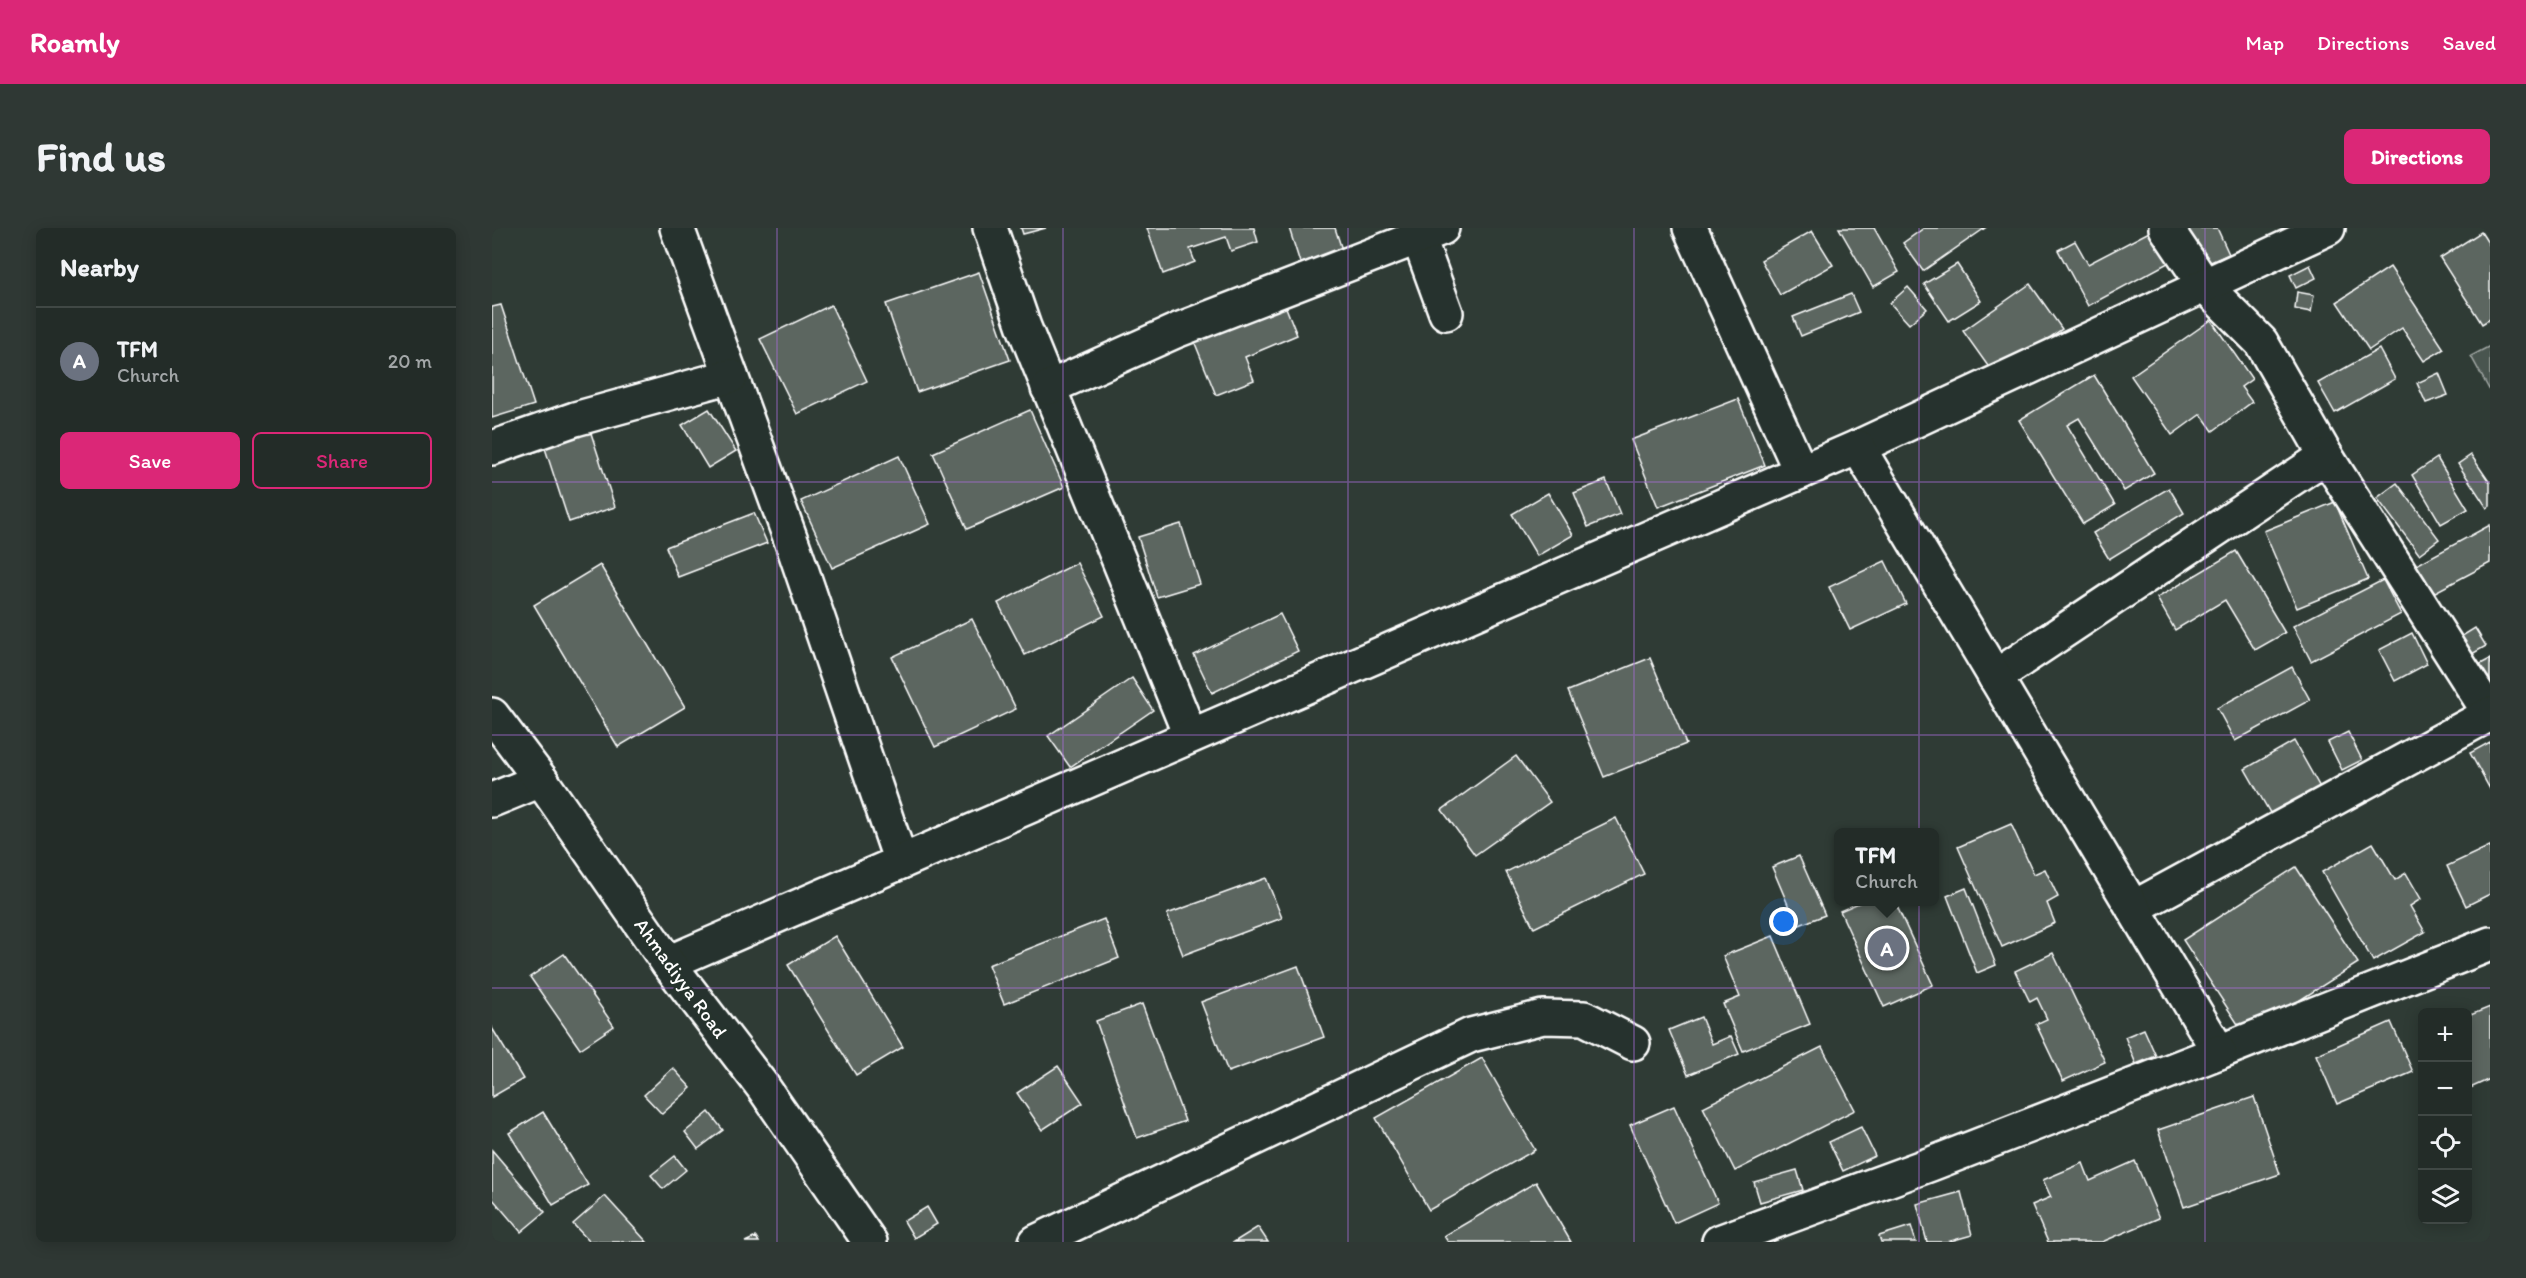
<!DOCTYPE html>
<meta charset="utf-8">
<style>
body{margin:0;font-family:Itim,sans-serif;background:#2f3834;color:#f1f3f6}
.controls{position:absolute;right:18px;bottom:18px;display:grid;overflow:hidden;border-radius:9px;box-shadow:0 3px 15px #0003}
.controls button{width:54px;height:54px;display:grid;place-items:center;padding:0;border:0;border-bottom:2px solid #404845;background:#232c28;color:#f1f3f6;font:30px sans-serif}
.you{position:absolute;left:1292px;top:694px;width:21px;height:21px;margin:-15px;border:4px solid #fff;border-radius:50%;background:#1a73e8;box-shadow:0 0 0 9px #1a73e833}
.badge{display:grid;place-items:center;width:39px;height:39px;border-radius:50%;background:#db2777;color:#fff;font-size:20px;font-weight:700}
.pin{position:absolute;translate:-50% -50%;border:3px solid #fff;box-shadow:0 2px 6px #0006}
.popup{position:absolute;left:1342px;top:600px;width:105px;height:78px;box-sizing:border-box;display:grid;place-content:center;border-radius:9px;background:#232c28;filter:drop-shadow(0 2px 4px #0005);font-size:20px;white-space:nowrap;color:#a3a7a8}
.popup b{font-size:22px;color:#f1f3f6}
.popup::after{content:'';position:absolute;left:50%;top:100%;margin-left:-12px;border:12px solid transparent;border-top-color:#232c28}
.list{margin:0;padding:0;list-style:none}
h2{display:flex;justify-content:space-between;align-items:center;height:78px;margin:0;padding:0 24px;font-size:26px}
h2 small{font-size:20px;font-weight:400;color:#a3a7a8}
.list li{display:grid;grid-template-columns:39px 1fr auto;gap:18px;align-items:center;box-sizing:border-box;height:108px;padding:0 24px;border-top:2px solid #404845}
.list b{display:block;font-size:22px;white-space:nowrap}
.list p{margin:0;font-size:20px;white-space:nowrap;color:#a3a7a8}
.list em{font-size:20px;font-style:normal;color:#a3a7a8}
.actions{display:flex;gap:12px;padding:18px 24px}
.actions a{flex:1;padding:14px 0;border:2px solid #db2777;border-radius:9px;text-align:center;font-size:21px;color:#db2777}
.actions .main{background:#db2777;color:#fff}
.icon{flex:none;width:33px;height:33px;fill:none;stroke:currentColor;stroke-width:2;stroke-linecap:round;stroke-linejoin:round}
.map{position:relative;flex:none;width:1998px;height:1014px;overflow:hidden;border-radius:9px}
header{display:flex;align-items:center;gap:36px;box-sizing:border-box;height:84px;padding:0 30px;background:#db2777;color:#fff}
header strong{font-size:28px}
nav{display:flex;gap:33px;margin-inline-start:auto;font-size:21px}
.intro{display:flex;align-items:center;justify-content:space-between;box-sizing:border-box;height:144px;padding:0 36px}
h1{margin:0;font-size:42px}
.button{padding:15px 27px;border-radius:9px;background:#db2777;color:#fff;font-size:21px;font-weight:700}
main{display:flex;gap:36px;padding:0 36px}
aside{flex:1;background:#232c28;border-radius:9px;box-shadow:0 3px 15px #0003}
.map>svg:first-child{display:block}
.green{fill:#4a544f;stroke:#a4aaa7;stroke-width:1.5}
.building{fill:#5b6661;stroke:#fff;stroke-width:1.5}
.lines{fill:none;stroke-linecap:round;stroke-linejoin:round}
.minor-casing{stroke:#fff;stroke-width:38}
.tertiary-casing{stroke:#fff;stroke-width:38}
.minor{stroke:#26332d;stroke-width:33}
.tertiary{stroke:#26332d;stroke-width:33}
.grid{fill:none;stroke:#a36bd2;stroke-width:1.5;stroke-opacity:0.55}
.labels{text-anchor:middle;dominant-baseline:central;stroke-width:5;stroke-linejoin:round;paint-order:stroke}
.street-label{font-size:20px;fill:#fff;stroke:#26332d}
</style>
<header>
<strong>Roamly</strong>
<nav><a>Map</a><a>Directions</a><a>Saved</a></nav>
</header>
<div class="intro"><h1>Find us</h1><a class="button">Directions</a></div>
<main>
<aside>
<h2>Nearby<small></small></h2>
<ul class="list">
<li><span class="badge" style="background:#6b7280">A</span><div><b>TFM</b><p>Church</p></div><em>20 m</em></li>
</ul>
<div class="actions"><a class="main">Save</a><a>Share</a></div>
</aside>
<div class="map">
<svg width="1998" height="1014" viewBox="0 0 1998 1014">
<rect width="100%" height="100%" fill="#2f3b35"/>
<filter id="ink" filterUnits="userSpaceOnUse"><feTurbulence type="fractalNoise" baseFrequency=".0167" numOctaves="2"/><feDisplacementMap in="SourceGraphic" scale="12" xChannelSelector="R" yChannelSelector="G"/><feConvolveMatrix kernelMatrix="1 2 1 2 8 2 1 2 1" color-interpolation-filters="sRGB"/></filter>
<g filter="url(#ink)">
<path class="green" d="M1998 118V163L1979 128Z"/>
<g class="building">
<path d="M529 0H554L531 6Z"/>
<path d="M655 0H762L766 14 739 23 734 9 698 21 703 34 671 46Z"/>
<path d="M797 0H843L852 28 810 41Z"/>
<path d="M1347 0H1382L1407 44 1381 59Z"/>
<path d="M1432 0H1493L1431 43 1411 15Z"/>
<path d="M1688 0H1725L1737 26 1705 40Z"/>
<path d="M1320 3 1341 37 1288 67 1269 32Z"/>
<path d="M1659 3 1676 35 1596 78 1566 22 1583 13 1596 36Z"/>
<path d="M1989 4 1998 18V91L1990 96 1948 30Z"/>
<path d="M1465 36 1489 73 1457 93 1432 56Z"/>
<path d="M1818 37 1824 50 1804 60 1798 47Z"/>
<path d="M1898 39 1952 121 1932 133 1910 100 1877 122 1845 74Z"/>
<path d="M487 44 518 132 425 164 394 76Z"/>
<path d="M1538 56 1570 101 1503 148 1471 103Z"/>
<path d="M1416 59 1435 81 1417 96 1398 75Z"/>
<path d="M1805 64 1822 67 1819 84 1803 81Z"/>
<path d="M1359 66 1367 84 1309 108 1301 89Z"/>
<path d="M791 72 805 107 753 129 762 152 724 167 700 108Z"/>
<path d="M9 77 42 177 0 190V79Z"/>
<path d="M339 77 375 153 305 186 268 111Z"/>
<path d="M1719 92 1760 151 1749 159 1760 174 1721 203 1709 186 1680 207 1639 148Z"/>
<path d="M1887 121 1903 151 1843 185 1826 155Z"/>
<path d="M1947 145 1956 167 1934 175 1925 155Z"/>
<path d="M1602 147 1662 245 1632 263 1587 190 1575 197 1623 277 1591 296 1527 192Z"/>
<path d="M1246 171 1273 237 1166 279 1139 212Z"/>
<path d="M217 181 244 223 216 240 190 197Z"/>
<path d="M538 182 572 259 475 301 441 225Z"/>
<path d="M97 199 123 279 77 294 51 214Z"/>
<path d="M1979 227 1998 255V278L1995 280 1966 236Z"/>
<path d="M407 228 438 296 340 340 309 273Z"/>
<path d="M1945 230 1976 281 1949 296 1920 247Z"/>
<path d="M1114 252 1128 286 1096 299 1082 265Z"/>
<path d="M1905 255 1947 311 1927 326 1885 270Z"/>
<path d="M1677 260 1692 285 1617 331 1601 305Z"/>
<path d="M1056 265 1081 307 1045 328 1020 286Z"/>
<path d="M1843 274 1876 351 1805 380 1772 303Z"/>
<path d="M262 285 275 315 186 349 174 319Z"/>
<path d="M689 296 708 356 665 369 646 309Z"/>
<path d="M1998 297V335L1932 370 1917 341Z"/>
<path d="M1744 323 1793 405 1763 422 1733 372 1683 402 1665 370Z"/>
<path d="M1393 333 1414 376 1358 402 1337 359Z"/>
<path d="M585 335 612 388 533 427 506 375Z"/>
<path d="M108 337 193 479 126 519 42 377Z"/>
<path d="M1891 352 1909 386 1819 433 1801 398Z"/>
<path d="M788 386 806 423 720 465 702 427Z"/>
<path d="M480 391 524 481 443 519 400 429Z"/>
<path d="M1983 400 1994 418 1973 430 1962 413Z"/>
<path d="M1920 405 1935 436 1903 453 1887 422Z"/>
<path d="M1158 430 1194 516 1112 549 1076 463Z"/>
<path d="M1998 431V462L1981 440Z"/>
<path d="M1800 439 1818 472 1743 513 1725 480Z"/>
<path d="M640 450 661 482 578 539 556 508Z"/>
<path d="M1856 504 1870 532 1850 542 1836 514Z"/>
<path d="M1802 513 1830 563 1781 590 1753 541Z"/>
<path d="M1998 514V561L1978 525Z"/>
<path d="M1024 528 1058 574 983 627 950 582Z"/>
<path d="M1124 590 1152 646 1042 700 1014 644Z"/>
<path d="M1519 596 1542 646 1553 641 1566 669 1555 675 1563 695 1510 719 1466 619Z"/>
<path d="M1881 615 1903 652 1914 645 1929 671 1918 678 1933 704 1881 733 1830 644Z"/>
<path d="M1998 618V666L1974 678 1955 638Z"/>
<path d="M1307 628 1333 687 1305 698 1280 639Z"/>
<path d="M1804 639 1866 735 1753 807 1691 712Z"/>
<path d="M774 650 790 690 691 727 675 686Z"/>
<path d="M1474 660 1504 737 1485 745 1455 668Z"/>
<path d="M1369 674H1403L1441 757 1392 779 1348 683Z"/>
<path d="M612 691 627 730 512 776 496 737Z"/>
<path d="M343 708 411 819 364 847 296 737Z"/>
<path d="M1281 708 1318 796 1251 823 1231 776 1248 769 1231 728Z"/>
<path d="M1561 725 1613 834 1571 853 1544 796 1555 791 1545 770 1538 774 1523 743Z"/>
<path d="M72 726 122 798 88 821 38 749Z"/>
<path d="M806 738 832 809 736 844 709 774Z"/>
<path d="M650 776 693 893 645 910 604 793Z"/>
<path d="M1998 779V851L1976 861V788Z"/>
<path d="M1209 789 1220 816 1239 808 1247 826 1196 847 1177 802Z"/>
<path d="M1899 794 1921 844 1845 876 1824 827Z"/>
<path d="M0 800 31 851 0 869Z"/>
<path d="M1652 801 1664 828 1644 836 1633 809Z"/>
<path d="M1330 819 1363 882 1243 943 1211 879Z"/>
<path d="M990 830 1043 922 937 982 884 890Z"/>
<path d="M566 838 591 875 550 902 525 865Z"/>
<path d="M181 840 199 860 170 886 152 867Z"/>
<path d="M1762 869 1788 946 1692 979 1666 902Z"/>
<path d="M1182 878 1226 975 1182 995 1138 897Z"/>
<path d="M51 884 96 957 61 977 17 905Z"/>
<path d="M217 884 231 902 206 921 193 904Z"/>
<path d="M1369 899 1383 928 1351 943 1337 914Z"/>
<path d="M0 922 53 984 29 1004 0 970Z"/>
<path d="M183 928 194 942 171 961 159 947Z"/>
<path d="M1643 933 1667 990 1610 1014H1556L1540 977 1559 969 1551 952 1591 935 1598 953Z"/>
<path d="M1305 942 1311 962 1268 974 1262 954Z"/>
<path d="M1044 954 1079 1014H956L952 1008Z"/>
<path d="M1469 964 1480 1007 1455 1014H1435L1425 976Z"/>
<path d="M113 968 155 1014H98L81 996Z"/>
<path d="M435 979 445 996 422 1010 412 993Z"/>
<path d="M1419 998 1424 1014H1389L1387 1008Z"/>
<path d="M766 999 776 1014H742Z"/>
<path d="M264 1009 267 1014H253Z"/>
</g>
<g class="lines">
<g class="minor-casing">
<g id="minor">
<path d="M185 0 303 323 409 634"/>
<path d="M498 0 532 99 698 507"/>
<path d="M923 0 954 85"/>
<path d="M1198 0 1309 244"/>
<path d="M1674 0 1713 58 1769 114 1834 228 1998 486"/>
<path d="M556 160 686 102 950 0"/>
<path d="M1366 219 1836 0"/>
<path d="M0 220 83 191 239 148"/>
<path d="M1503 449 1834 228"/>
<path d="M0 572 49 552"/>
<path d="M1641 680 1998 486"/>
<path d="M176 735 1366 219 1727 824 1998 716"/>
<path d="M544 1014 979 807 1051 789 1092 790 1141 815"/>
<path d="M1227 1014 1439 936 1727 824"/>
</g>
</g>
<g class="tertiary-casing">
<path id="tertiary" d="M0 487 49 552 176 735 271 859 378 1014"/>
</g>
<use href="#minor" class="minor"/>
<use href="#tertiary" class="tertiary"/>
</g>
</g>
<path class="grid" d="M285 0V1014M571 0V1014M856 0V1014M1142 0V1014M1427 0V1014M1713 0V1014M0 254H1998M0 507H1998M0 760H1998"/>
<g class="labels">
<g class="street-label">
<text transform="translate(189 750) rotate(54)">Ahmadiyya Road</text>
</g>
</g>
</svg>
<div class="controls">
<button>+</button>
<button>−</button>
<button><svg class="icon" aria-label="locate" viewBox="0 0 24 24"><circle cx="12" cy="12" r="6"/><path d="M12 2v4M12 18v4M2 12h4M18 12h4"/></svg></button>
<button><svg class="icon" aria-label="layers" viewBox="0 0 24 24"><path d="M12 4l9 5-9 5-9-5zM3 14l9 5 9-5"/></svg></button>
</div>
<div class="you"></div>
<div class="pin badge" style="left:1395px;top:720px;background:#6b7280">A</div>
<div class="popup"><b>TFM</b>Church</div>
</div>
</main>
